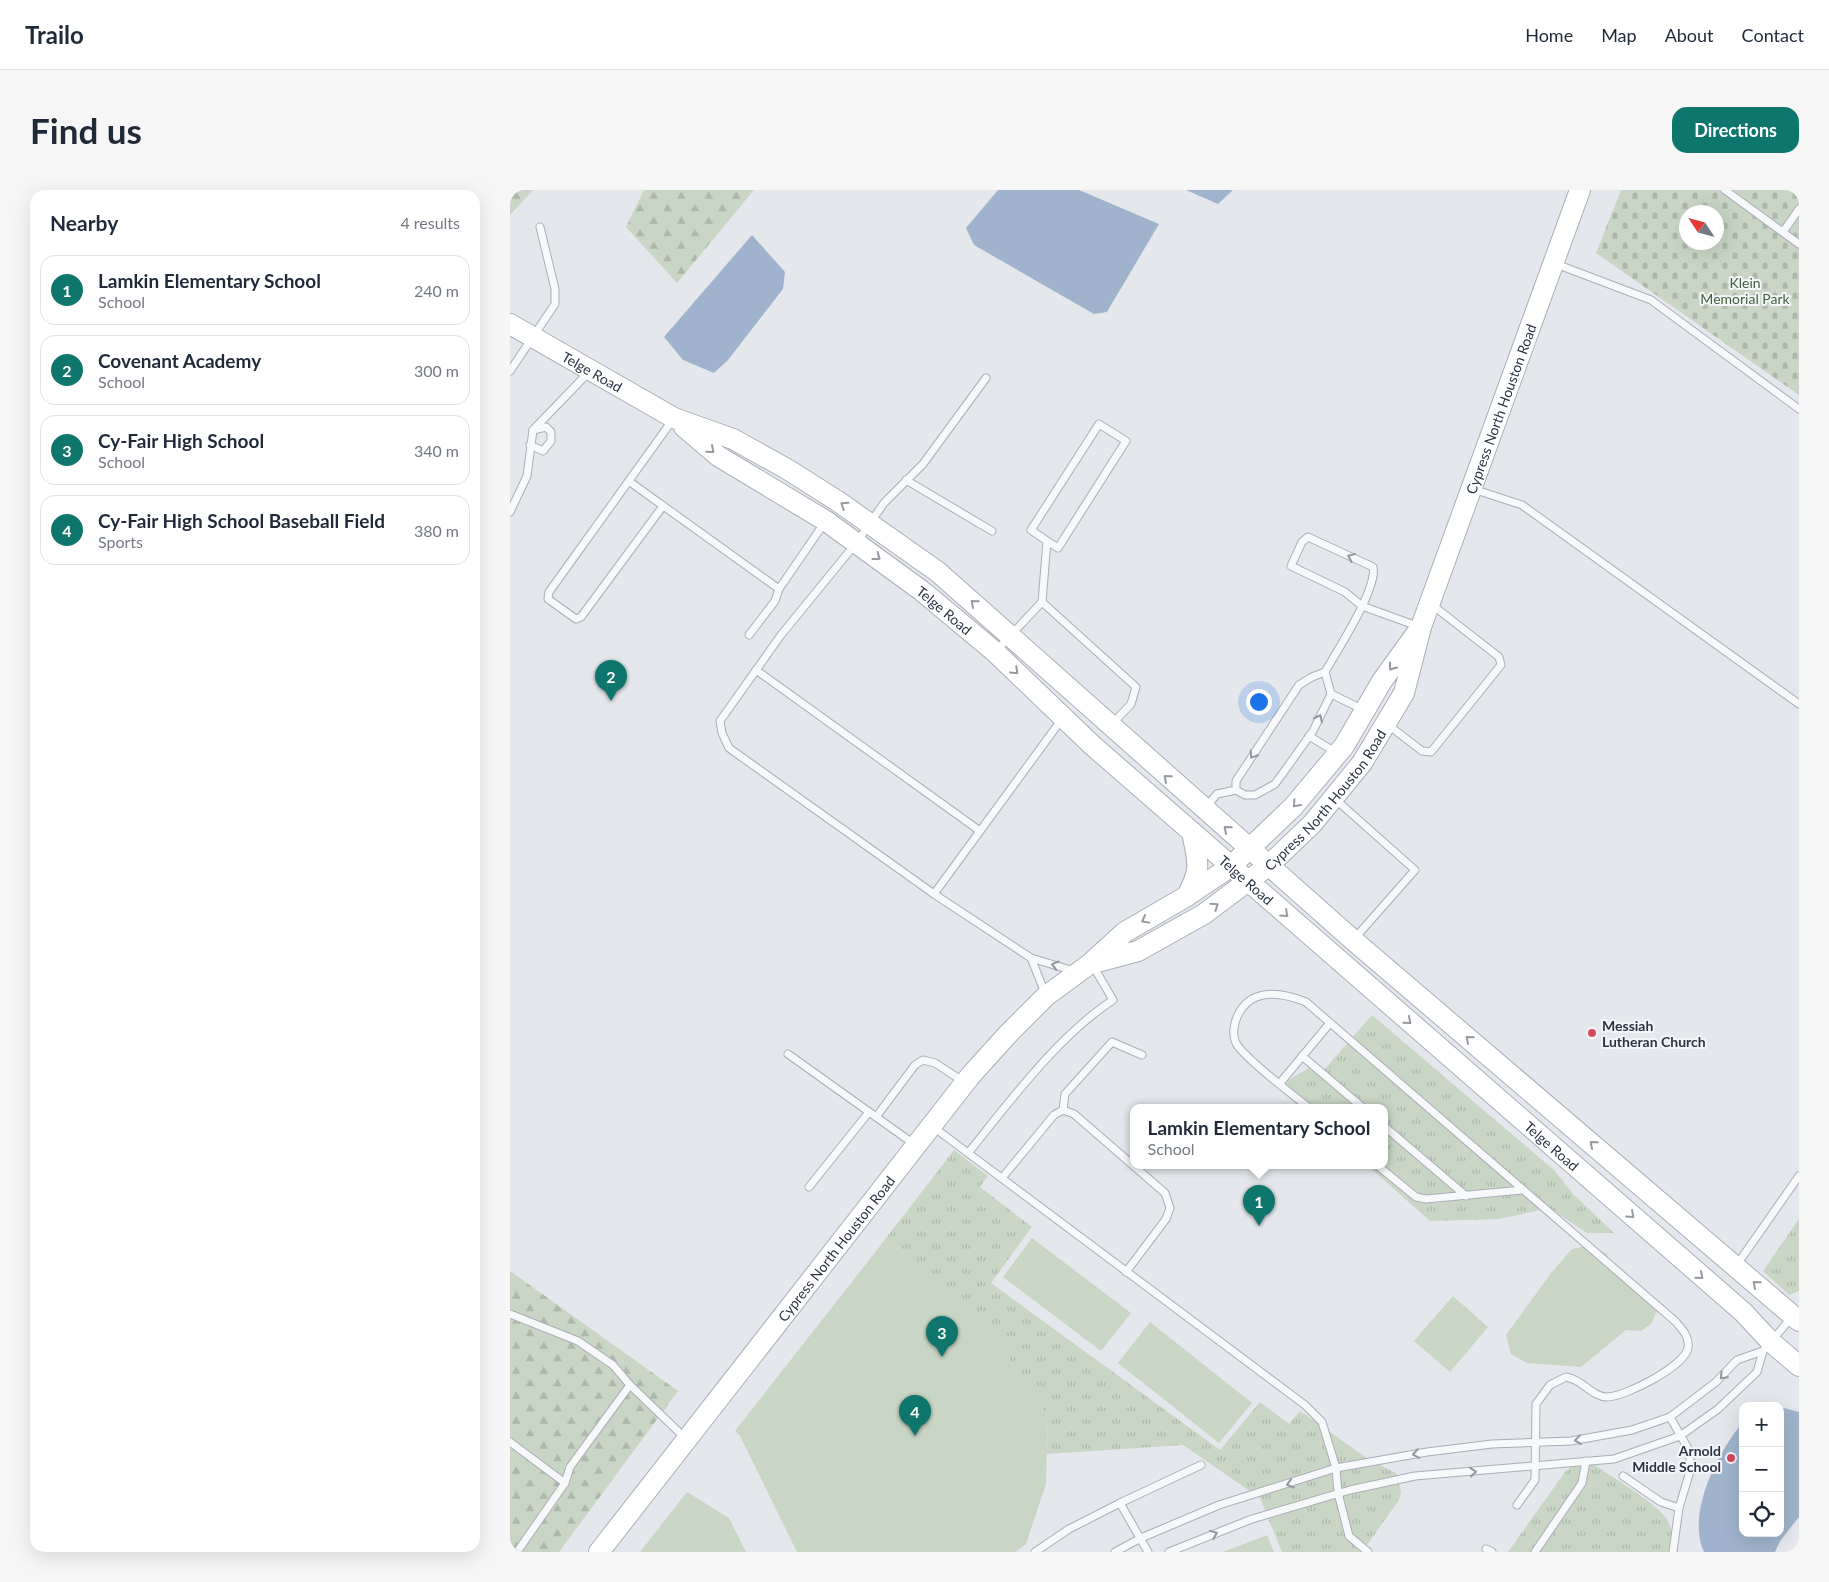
<!DOCTYPE html>
<meta charset="utf-8">
<style>
body{margin:0;font-family:Lato,sans-serif;background:#f6f6f7;color:#1f2937}
.controls{position:absolute;right:15px;bottom:15px;display:grid;overflow:hidden;border-radius:10px;box-shadow:0 5px 20px #0002}
.controls button{width:45px;height:45px;display:grid;place-items:center;padding:0;border:0;border-bottom:1px solid #e0e1e3;background:#fff;color:#1f2937;font:25px sans-serif}
.compass{position:absolute;left:1169px;top:15px;width:45px;height:45px;border-radius:50%;background:#fff;box-shadow:0 5px 20px #0002;rotate:306deg}
.you{position:absolute;left:748px;top:511px;width:18px;height:18px;margin:-12px;border:4px solid #fff;border-radius:50%;background:#1a73e8;box-shadow:0 0 0 8px #1a73e833}
.badge{display:grid;place-items:center;width:32px;height:32px;border-radius:50%;background:#0f766e;color:#fff;font-size:16px;font-weight:700}
.pin{position:absolute;translate:-50% -41px;filter:drop-shadow(0 1px 2px #0008)}
.pin::after{content:'';position:absolute;top:26px;width:18px;height:15px;background:inherit;clip-path:polygon(0 0,100% 0,50% 100%)}
.popup{position:absolute;left:620px;top:914px;width:258px;height:65px;box-sizing:border-box;display:grid;place-content:center;border-radius:10px;background:#fff;filter:drop-shadow(0 1px 4px #0005);font-size:16px;white-space:nowrap;color:#747a83}
.popup b{font-size:19px;color:#1f2937}
.popup::after{content:'';position:absolute;left:50%;top:100%;margin-left:-10px;border:10px solid transparent;border-top-color:#fff}
.list{margin:0;padding:0;list-style:none}
h2{display:flex;justify-content:space-between;align-items:center;height:65px;margin:0;padding:0 20px;font-size:21px}
h2 small{font-size:16px;font-weight:400;color:#747a83}
.list li{display:grid;grid-template-columns:32px 1fr auto;gap:15px;align-items:center;box-sizing:border-box;height:70px;margin:0 10px 10px;padding:0 10px;border:1px solid #e0e1e3;border-radius:15px}
.list b{display:block;font-size:19px;white-space:nowrap}
.list p{margin:0;font-size:16px;white-space:nowrap;color:#747a83}
.list em{font-size:16px;font-style:normal;color:#747a83}
.icon{flex:none;width:28px;height:28px;fill:none;stroke:currentColor;stroke-width:2;stroke-linecap:round;stroke-linejoin:round}
.map{position:relative;flex:none;width:1289px;height:1362px;overflow:hidden;border-radius:15px}
header{display:flex;align-items:center;gap:30px;box-sizing:border-box;height:70px;padding:0 25px;background:#fff;border-bottom:1px solid #e0e1e3}
header strong{font-size:24px}
nav{display:flex;gap:28px;margin-inline-start:auto;font-size:18px}
.intro{display:flex;align-items:center;justify-content:space-between;box-sizing:border-box;height:120px;padding:0 30px}
h1{margin:0;font-size:35px}
.button{padding:12px 22px;border-radius:15px;background:#0f766e;color:#fff;font-size:18px;font-weight:700}
main{display:flex;gap:30px;padding:0 30px}
aside{flex:1;background:#fff;border-radius:15px;box-shadow:0 5px 20px #0002}
.map>svg:first-child{display:block}
.grass{fill:url(#grass-tufts)}
.forest{fill:url(#forest-firs)}
.cemetery{fill:url(#cemetery-stones);fill-rule:evenodd}
.green{fill:#c9d6c5}
.water{fill:#9fb4cc}
.lines{fill:none;stroke-linecap:round;stroke-linejoin:round}
.service-casing{stroke:#a9aeb7;stroke-width:9}
.secondary-casing{stroke:#a9aeb7;stroke-width:22}
.service{stroke:#f7f8fa;stroke-width:7}
.secondary{stroke:#fff;stroke-width:20}
.oneway{stroke:#959aa2}
.oneway2{stroke:#9196a0}
.poi-dot{fill:#d1495b;stroke:#f4f6f9;stroke-width:2}
.labels{text-anchor:middle;dominant-baseline:central;stroke-width:4;stroke-linejoin:round;paint-order:stroke}
.park-label{font-size:14px;fill:#3f6138;stroke:#f4f6f9}
.street-label{font-size:14px;fill:#2b3445;stroke:#f4f6f9}
.poi-label{font-size:14px;font-weight:bold;fill:#2b3445;stroke:#f4f6f9;text-anchor:start}
</style>
<header>
<strong>Trailo</strong>
<nav><a>Home</a><a>Map</a><a>About</a><a>Contact</a></nav>
</header>
<div class="intro"><h1>Find us</h1><a class="button">Directions</a></div>
<main>
<aside>
<h2>Nearby<small>4 results</small></h2>
<ul class="list">
<li><span class="badge">1</span><div><b>Lamkin Elementary School</b><p>School</p></div><em>240 m</em></li>
<li><span class="badge">2</span><div><b>Covenant Academy</b><p>School</p></div><em>300 m</em></li>
<li><span class="badge">3</span><div><b>Cy-Fair High School</b><p>School</p></div><em>340 m</em></li>
<li><span class="badge">4</span><div><b>Cy-Fair High School Baseball Field</b><p>Sports</p></div><em>380 m</em></li>
</ul>
</aside>
<div class="map">
<svg width="1289" height="1362" viewBox="0 0 1289 1362">
<defs>
<pattern id="grass-tufts" width="24" height="20" patternUnits="userSpaceOnUse" patternTransform="scale(1.25)"><rect width="24" height="20" fill="#c9d6c5"/><path d="M3 7l-1-3M5 7V3M7 7l1-3M15 17l-1-3M17 17v-4M19 17l1-3" fill="none" stroke="#adb8ab"/></pattern>
<pattern id="forest-firs" width="22" height="20" patternUnits="userSpaceOnUse" patternTransform="scale(1.25)"><rect width="22" height="20" fill="#c9d6c5"/><path d="M5 1l3.5 6h-7zM16 11l3.5 6h-7z" fill="#adb8ab"/></pattern>
<pattern id="cemetery-stones" width="16" height="16" patternUnits="userSpaceOnUse" patternTransform="scale(1.25)"><rect width="16" height="16" fill="#c9d6c5"/><path d="M2 7V4a2 2 0 0 1 4 0v3zM10 15v-3a2 2 0 0 1 4 0v3z" fill="#adb8ab"/></pattern>
</defs>
<rect width="100%" height="100%" fill="#e4e7ec"/>
<g class="grass">
<path d="M862 825 1044 980 1064 1005 1104 1043H1077L1040 1018 989 1029 920 1031 857 975H874V917H790L770 900 780 889 799 878 814 880Z"/>
<path d="M444 960 478 986 470 997 522 1037 481 1093 710 1260 750 1212 779 1234 790 1221 861 1271 886 1283 891 1301 889 1310 852 1362H772L750 1308 673 1255 537 1264 538 1227 470 1126 370 1056Z"/>
<path d="M1289 1029V1101L1279 1105 1253 1081Z"/>
<path d="M1083 1274C1103 1288 1142 1310 1156 1328 1163 1338 1163 1350 1163 1362H998L1055 1282 1063 1275Z"/>
</g>
<g class="forest">
<path d="M0 0H23L0 25Z"/>
<path d="M134 0H244L167 93 116 37Z"/>
<path d="M0 1081 168 1201 49 1362H0Z"/>
</g>
<path class="cemetery" d="M1111 0H1289V205L1086 63ZM1176 22H1206V52H1176Z"/>
<g class="green">
<path d="M522 1048 621 1123 591 1161 493 1087Z"/>
<path d="M1080 1055 1097 1064 1101 1079 1148 1119 1141 1134 1131 1141 1116 1140 1071 1177 1017 1173 1001 1164 996 1145 1041 1083 1062 1059Z"/>
<path d="M370 1056 470 1126 538 1227 536 1294 516 1354 506 1362H287L230 1246 225 1241Z"/>
<path d="M943 1106 978 1137 940 1182 904 1151Z"/>
<path d="M640 1132 742 1213 709 1253 608 1173Z"/>
<path d="M177 1302 219 1328 236 1362H130Z"/>
<path d="M757 1345 764 1362H713Z"/>
</g>
<g class="water">
<path d="M488 0H569L649 34 597 122 584 124 464 55 456 38Z"/>
<path d="M676 0H723L708 14Z"/>
<path d="M242 45 275 82 273 99 218 170 204 183 173 170 154 147Z"/>
<path d="M1270 1217 1289 1222V1327L1270 1351 1265 1362H1194C1176 1323 1208 1262 1233 1232V1343H1270Z"/>
</g>
<g class="lines">
<g class="service-casing">
<g id="service">
<path d="M1215 0 1289 54"/>
<path d="M1273 42 1289 19"/>
<path d="M1046 74 1141 110 1289 219"/>
<path d="M0 181 45 114V99L30 37"/>
<path d="M476 188 413 274 374 313 347 352 271 445 210 531 212 543 219 558 424 704 521 768 564 781"/>
<path d="M20 255 33 261 41 251V242L36 237 23 240"/>
<path d="M396 290 482 341"/>
<path d="M120 292 269 399"/>
<path d="M963 299 1012 315 1289 514"/>
<path d="M153 316 71 427 66 429 38 409 39 402 164 228"/>
<path d="M0 322 17 286 23 240 79 182"/>
<path d="M532 412 537 351 521 340 589 234 616 251 548 358 537 351"/>
<path d="M239 445 265 411 269 399 315 332"/>
<path d="M486 461 532 412 626 497 621 514 602 534"/>
<path d="M246 480 470 641"/>
<path d="M815 482C827 461 868 398 863 377L798 347 792 352 781 376 835 402 852 416 910 437"/>
<path d="M821 504 854 520"/>
<path d="M877 534 912 561 921 562 991 475 989 467 921 414"/>
<path d="M799 546 827 563"/>
<path d="M825 609 905 680 845 748"/>
<path d="M695 618 707 604 726 600 735 605H745L765 594 773 583 803 541 821 504 815 482 802 487 789 495 726 591V600"/>
<path d="M424 704 552 529"/>
<path d="M521 768 535 803"/>
<path d="M278 864 404 954"/>
<path d="M792 866 852 917"/>
<path d="M770 893 820 833"/>
<path d="M798 917C784 906 732 866 726 853 722 845 724 834 727 827 740 797 771 802 796 812L1165 1131C1172 1139 1180 1147 1178 1158 1175 1176 1115 1207 1097 1207 1082 1207 1072 1189 1056 1187L1040 1195 1026 1214 1025 1290 1007 1315"/>
<path d="M553 920 564 924 655 1003 660 1018 656 1029 616 1082"/>
<path d="M366 927 405 875 413 870 425 873 454 892"/>
<path d="M422 936 795 1215 812 1232 826 1278 828 1303 839 1346 858 1362"/>
<path d="M874 936 956 1006"/>
<path d="M459 962C500 911 549 845 603 810L582 774"/>
<path d="M867 975 906 1007 916 1009 1012 1000"/>
<path d="M492 988 544 925 553 920 555 904 602 852 632 865"/>
<path d="M299 997 359 922"/>
<path d="M1226 1076 1289 986"/>
<path d="M0 1124 68 1151 103 1175 120 1195 175 1248"/>
<path d="M1160 1227 1180 1262V1281L1169 1318 1163 1362"/>
<path d="M0 1252 55 1293"/>
<path d="M1113 1286 1151 1312 1169 1318"/>
<path d="M610 1313 691 1275"/>
<path d="M976 1359 982 1362"/>
<path d="M7 1362 55 1293 60 1277 120 1195"/>
<path d="M525 1362 559 1339 610 1313 638 1362"/>
<path d="M605 1362 631 1348 709 1315 826 1278 917 1262 982 1254 1061 1251 1122 1240 1160 1227 1206 1192 1227 1170 1253 1161"/>
<path d="M659 1362 742 1329 840 1300 905 1286 1104 1269 1170 1246 1208 1219 1247 1182 1253 1161 1282 1127"/>
<path d="M1025 1362 1072 1293 1076 1271"/>
</g>
</g>
<g class="secondary-casing">
<g id="secondary">
<path id="s1" d="M0 134 164 228 223 249 277 279 329 312 428 382 843 750 1289 1131"/>
<path id="s2" d="M174 237 208 266 316 331 412 401 485 462 582 555 1233 1122 1261 1152 1289 1176"/>
<path d="M677 706C692 678 688 672 682 642"/>
<path id="s3" d="M583 773 628 761 694 724 758 676 802 634 852 573 894 503 911 437 1070 0"/>
<path id="s4" d="M89 1362 461 885 499 843 536 806 581 773 615 742 677 706 720 677 783 617 834 556 872 491 911 437"/>
</g>
</g>
<use href="#service" class="service"/>
<use href="#secondary" class="secondary"/>
</g>
<defs><path id="oneway-chevron" d="M-2-3.5L2.5 0L-2 3.5" fill="none" stroke-width="1.6" stroke-linecap="round" stroke-linejoin="round" transform="scale(1.25)"/></defs>
<g class="oneway">
<use href="#oneway-chevron" transform="translate(201 260) rotate(41)"/>
<use href="#oneway-chevron" transform="translate(334 315) rotate(-146)"/>
<use href="#oneway-chevron" transform="translate(367 367) rotate(37)"/>
<use href="#oneway-chevron" transform="translate(464 413) rotate(-139)"/>
<use href="#oneway-chevron" transform="translate(882 477) rotate(126)"/>
<use href="#oneway-chevron" transform="translate(505 481) rotate(44)"/>
<use href="#oneway-chevron" transform="translate(657 588) rotate(-139)"/>
<use href="#oneway-chevron" transform="translate(786 614) rotate(132)"/>
<use href="#oneway-chevron" transform="translate(717 639) rotate(-139)"/>
<use href="#oneway-chevron" transform="translate(705 716) rotate(-35)"/>
<use href="#oneway-chevron" transform="translate(775 724) rotate(42)"/>
<use href="#oneway-chevron" transform="translate(635 730) rotate(151)"/>
<use href="#oneway-chevron" transform="translate(898 831) rotate(41)"/>
<use href="#oneway-chevron" transform="translate(959 849) rotate(-140)"/>
<use href="#oneway-chevron" transform="translate(1083 954) rotate(-140)"/>
<use href="#oneway-chevron" transform="translate(1121 1025) rotate(42)"/>
<use href="#oneway-chevron" transform="translate(1190 1086) rotate(41)"/>
<use href="#oneway-chevron" transform="translate(1246 1094) rotate(-139)"/>
</g>
<g class="oneway2">
<use href="#oneway-chevron" transform="translate(841 367) rotate(-156)"/>
<use href="#oneway-chevron" transform="translate(809 528) rotate(-65)"/>
<use href="#oneway-chevron" transform="translate(743 565) rotate(123)"/>
<use href="#oneway-chevron" transform="translate(545 775) rotate(-164)"/>
<use href="#oneway-chevron" transform="translate(1213 1186) rotate(134)"/>
<use href="#oneway-chevron" transform="translate(1068 1250) rotate(173)"/>
<use href="#oneway-chevron" transform="translate(906 1264) rotate(170)"/>
<use href="#oneway-chevron" transform="translate(963 1282) rotate(-5)"/>
<use href="#oneway-chevron" transform="translate(780 1294) rotate(163)"/>
<use href="#oneway-chevron" transform="translate(704 1344) rotate(-22)"/>
</g>
<g class="poi-dot">
<circle cx="1082" cy="843" r="5"/>
<circle cx="1221" cy="1268" r="5"/>
</g>
<g class="labels">
<g class="park-label">
<text x="1235" y="92">Klein<tspan x="1235" dy="16">Memorial Park</tspan></text>
</g>
<g class="street-label">
<text stroke="none"><textPath href="#s1" startOffset="95">Telge Road</textPath></text>
<text stroke="none"><textPath href="#s3" startOffset="724">Cypress North Houston Road</textPath></text>
<text stroke="none"><textPath href="#s2" startOffset="319">Telge Road</textPath></text>
<text stroke="none"><textPath href="#s3" startOffset="290">Cypress North Houston Road</textPath></text>
<text stroke="none"><textPath href="#s2" startOffset="724">Telge Road</textPath></text>
<text stroke="none"><textPath href="#s2" startOffset="1129">Telge Road</textPath></text>
<text stroke="none"><textPath href="#s4" startOffset="385">Cypress North Houston Road</textPath></text>
</g>
<g class="poi-label">
<text x="1092" y="835">Messiah<tspan x="1092" dy="16">Lutheran Church</tspan></text>
<text x="1211" y="1260" text-anchor="end">Arnold<tspan x="1211" dy="16">Middle School</tspan></text>
</g>
</g>
</svg>
<div class="controls">
<button>+</button>
<button>−</button>
<button><svg class="icon" aria-label="locate" viewBox="0 0 24 24"><circle cx="12" cy="12" r="6"/><path d="M12 2v4M12 18v4M2 12h4M18 12h4"/></svg></button>
</div>
<svg class="compass" viewBox="-18 -18 36 36"><path d="M0-13l5 13h-10z" fill="#e53935"/><path d="M0 13l5-13h-10z" fill="#747a83"/></svg>
<div class="you"></div>
<div class="pin badge" style="left:749px;top:1036px">1</div>
<div class="popup"><b>Lamkin Elementary School</b>School</div>
<div class="pin badge" style="left:101px;top:511px">2</div>
<div class="pin badge" style="left:432px;top:1167px">3</div>
<div class="pin badge" style="left:405px;top:1246px">4</div>
</div>
</main>
